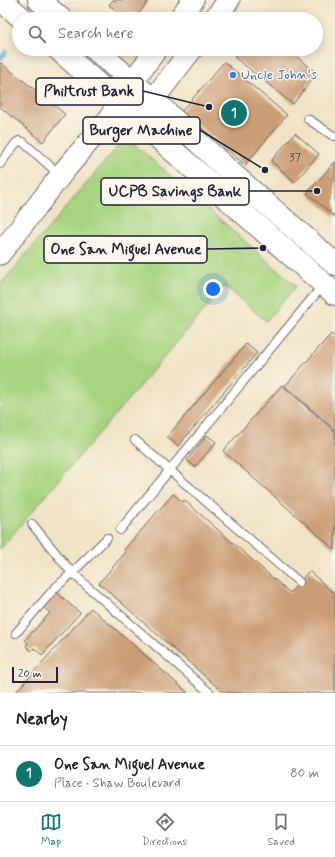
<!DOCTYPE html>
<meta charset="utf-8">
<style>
body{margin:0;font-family:Mynerve,sans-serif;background:#f6f6f6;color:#202124}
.scale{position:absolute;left:12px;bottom:10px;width:46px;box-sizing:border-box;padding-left:4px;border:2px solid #22223b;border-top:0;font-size:11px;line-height:14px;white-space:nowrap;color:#22223b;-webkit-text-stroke:3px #fbf7ec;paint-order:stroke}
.you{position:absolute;left:213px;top:289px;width:14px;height:14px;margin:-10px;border:3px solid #fff;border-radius:50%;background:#1a73e8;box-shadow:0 0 0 6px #1a73e833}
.badge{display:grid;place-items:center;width:26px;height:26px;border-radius:50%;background:#0f766e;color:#fff;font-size:13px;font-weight:700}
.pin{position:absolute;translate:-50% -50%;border:2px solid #fff;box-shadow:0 1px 4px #0006}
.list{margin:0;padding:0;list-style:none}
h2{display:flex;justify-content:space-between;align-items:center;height:52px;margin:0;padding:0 16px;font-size:17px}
h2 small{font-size:13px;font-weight:400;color:#757577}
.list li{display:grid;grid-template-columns:26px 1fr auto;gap:12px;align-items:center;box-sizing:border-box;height:56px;padding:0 16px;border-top:1px solid #e0e0e0}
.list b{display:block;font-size:15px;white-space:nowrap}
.list p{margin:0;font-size:13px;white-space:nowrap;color:#757577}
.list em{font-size:13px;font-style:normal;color:#757577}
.icon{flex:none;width:22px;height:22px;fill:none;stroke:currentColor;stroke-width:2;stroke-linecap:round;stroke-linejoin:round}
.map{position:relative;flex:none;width:335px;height:693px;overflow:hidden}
.search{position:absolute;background:#fff;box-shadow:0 2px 10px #0003;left:12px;right:12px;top:12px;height:44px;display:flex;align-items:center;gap:10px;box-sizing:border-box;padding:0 14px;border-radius:22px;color:#757577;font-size:15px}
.sheet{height:108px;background:#fff}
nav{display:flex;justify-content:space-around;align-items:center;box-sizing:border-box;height:56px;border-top:1px solid #e0e0e0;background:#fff;font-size:11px;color:#757577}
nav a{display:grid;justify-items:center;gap:2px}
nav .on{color:#0f766e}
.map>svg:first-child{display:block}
.green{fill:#a8d480;stroke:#657b5e}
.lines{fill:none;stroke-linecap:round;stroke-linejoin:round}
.stream{stroke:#5bb0d7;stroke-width:4.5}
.building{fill:#ca9d74}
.service-casing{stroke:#6a666b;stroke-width:10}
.tertiary-casing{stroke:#6a666b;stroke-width:23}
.primary-casing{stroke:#6a666b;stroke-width:24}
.service{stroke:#fff;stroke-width:8}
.tertiary{stroke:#fff;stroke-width:21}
.primary{stroke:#fff;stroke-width:22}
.shop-dot{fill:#3f7fe0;stroke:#fbf7ec;stroke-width:1.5}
.labels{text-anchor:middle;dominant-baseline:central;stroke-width:3;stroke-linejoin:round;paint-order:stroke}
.number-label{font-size:12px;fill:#4c4149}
.shop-label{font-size:14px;fill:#366cbe;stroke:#fbf7ec;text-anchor:start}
.leader{fill:none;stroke:#22223b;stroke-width:1.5}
.callout-dot{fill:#22223b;stroke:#fbf7ec;stroke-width:1.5}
.callout{fill:#fbf7ec;stroke:#22223b;stroke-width:1.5}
.callout-label{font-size:15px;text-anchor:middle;font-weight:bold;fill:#22223b}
</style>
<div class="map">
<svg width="335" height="693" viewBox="0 0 335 693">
<rect width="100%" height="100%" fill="#fbf7ec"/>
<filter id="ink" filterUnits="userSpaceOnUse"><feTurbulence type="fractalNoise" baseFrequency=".025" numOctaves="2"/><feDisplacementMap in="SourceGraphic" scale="8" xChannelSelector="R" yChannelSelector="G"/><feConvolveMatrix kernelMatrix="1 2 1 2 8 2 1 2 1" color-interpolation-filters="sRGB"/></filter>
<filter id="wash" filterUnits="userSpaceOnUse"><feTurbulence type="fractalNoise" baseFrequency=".012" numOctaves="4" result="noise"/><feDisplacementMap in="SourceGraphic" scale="16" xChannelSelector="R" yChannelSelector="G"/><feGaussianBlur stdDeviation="0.9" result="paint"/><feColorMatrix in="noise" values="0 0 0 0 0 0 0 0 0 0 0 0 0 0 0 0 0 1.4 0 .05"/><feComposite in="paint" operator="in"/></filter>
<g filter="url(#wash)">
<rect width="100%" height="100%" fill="#f0e3c5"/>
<path class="green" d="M126 137 296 286 266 321 225 286 0 549V285Z"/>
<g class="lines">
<path class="stream" d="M0 59 6 52"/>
</g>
<g id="blocks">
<g class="building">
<path d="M113 0H149L135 19H126L109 5Z"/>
<path d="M240 49H287L317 73 293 104 234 57Z"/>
<path d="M224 62 287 115 245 165 182 111Z"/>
<path d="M1 63 65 114 43 142 0 107V64Z"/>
<path d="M295 133 319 154 295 182 271 161Z"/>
<path d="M335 162V217L307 193Z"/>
<path d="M331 334 335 337V430L285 386Z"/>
<path d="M246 344 257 353 178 446 167 437Z"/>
<path d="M282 385 335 432V550L223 451Z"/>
<path d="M207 435 216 442 195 467 187 460Z"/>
<path d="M173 494 183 502 184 500 290 593 309 571 335 594V693H224L99 583 126 552 124 550Z"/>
<path d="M56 592 80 613 42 655 34 648 31 651 26 646 28 643 25 640 50 613 43 607Z"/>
<path d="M91 608 188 693H15Z"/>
</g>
</g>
</g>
<g filter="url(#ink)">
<use href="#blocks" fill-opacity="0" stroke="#6a666b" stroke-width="1"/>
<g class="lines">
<g class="service-casing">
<g id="service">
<path d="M308 119 332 135 335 136"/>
<path d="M0 164 16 143 19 141 23 142 60 175"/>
<path d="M135 440 299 582"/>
<path d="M120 530 324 284"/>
<path d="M107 538 72 573 210 693"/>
<path d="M16 633 54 589 72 573 32 524"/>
</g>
</g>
<g class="tertiary-casing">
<g id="tertiary">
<path d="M179 19 193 0"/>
<path d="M214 19 229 0"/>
<path d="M120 118H137L153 100 192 49"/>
<path d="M0 254 64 171 103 125 111 117 117 101 157 49"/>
</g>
</g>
<g class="primary-casing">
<g id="primary">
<path d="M1 0 23 19"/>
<path d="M39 0 61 19"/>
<path d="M58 49 335 294"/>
<path d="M95 49 153 100 228 170 335 264"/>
</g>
</g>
<use href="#service" class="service"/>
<use href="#tertiary" class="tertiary"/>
<use href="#primary" class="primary"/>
</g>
</g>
<circle class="shop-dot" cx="233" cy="75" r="4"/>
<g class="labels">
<g class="number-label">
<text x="295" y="158">37</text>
</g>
<g class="shop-label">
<text x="241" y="75">Uncle John's</text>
</g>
</g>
<path class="leader" d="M209 107L143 91M265 170L200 130M317 191L249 191M263 248L207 249"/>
<g class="callout-dot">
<circle cx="209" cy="107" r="4"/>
<circle cx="265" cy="170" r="4"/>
<circle cx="317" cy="191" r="4"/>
<circle cx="263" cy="248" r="4"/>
</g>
<g class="callout">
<rect x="36" y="78" width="107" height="27" rx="4"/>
<rect x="83" y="117" width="117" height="27" rx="4"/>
<rect x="101" y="178" width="148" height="27" rx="4"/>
<rect x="44" y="236" width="163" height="27" rx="4"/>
</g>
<g class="callout-label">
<text x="89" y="96">Philtrust Bank</text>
<text x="141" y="135">Burger Machine</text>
<text x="175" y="196">UCPB Savings Bank</text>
<text x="126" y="254">One San Miguel Avenue</text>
</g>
</svg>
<div class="scale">20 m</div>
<div class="you"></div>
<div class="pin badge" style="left:234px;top:113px">1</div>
<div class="search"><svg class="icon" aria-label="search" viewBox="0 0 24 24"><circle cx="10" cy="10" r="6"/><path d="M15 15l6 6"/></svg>Search here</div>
</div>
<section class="sheet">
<h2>Nearby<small></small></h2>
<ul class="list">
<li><span class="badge">1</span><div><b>One San Miguel Avenue</b><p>Place · Shaw Boulevard</p></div><em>80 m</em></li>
</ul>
</section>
<nav>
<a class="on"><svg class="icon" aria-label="map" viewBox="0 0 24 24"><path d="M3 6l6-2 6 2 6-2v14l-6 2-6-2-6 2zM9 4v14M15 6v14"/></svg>Map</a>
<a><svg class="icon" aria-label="directions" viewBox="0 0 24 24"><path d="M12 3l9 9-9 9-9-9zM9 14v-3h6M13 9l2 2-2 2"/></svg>Directions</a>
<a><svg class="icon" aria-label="saved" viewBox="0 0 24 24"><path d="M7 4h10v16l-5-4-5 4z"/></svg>Saved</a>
</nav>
